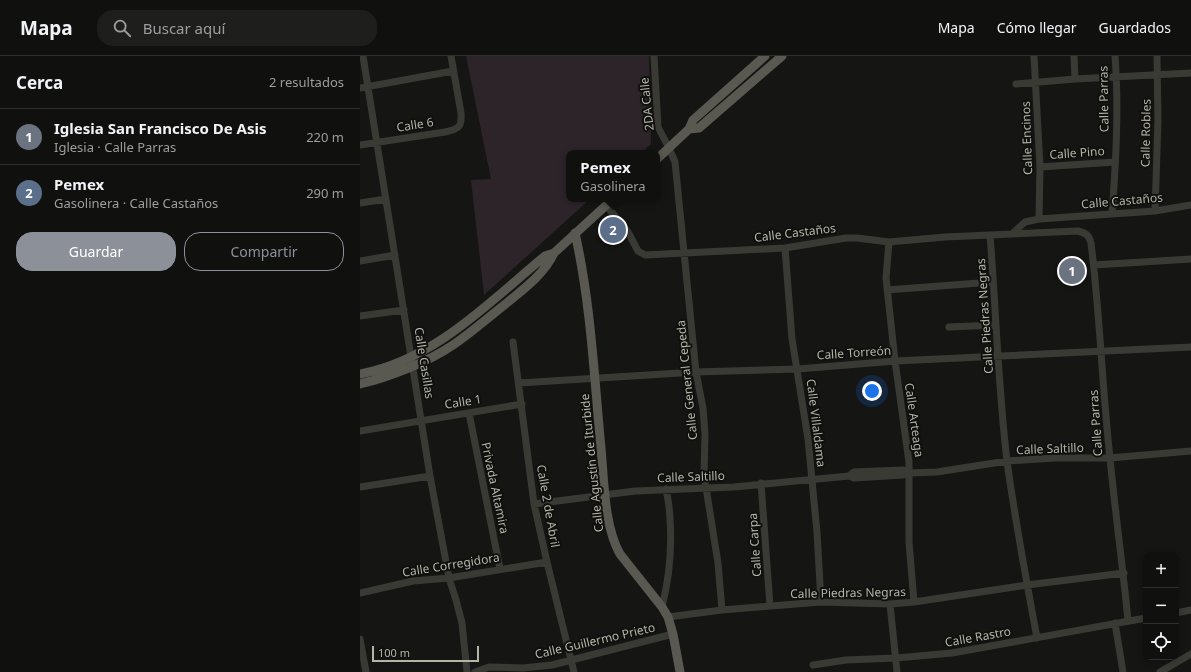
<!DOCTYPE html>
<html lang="es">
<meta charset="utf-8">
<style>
body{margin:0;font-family:"Noto Sans",sans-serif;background:#1e1e1d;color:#f1f3f6}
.controls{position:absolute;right:12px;bottom:12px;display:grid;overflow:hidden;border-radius:8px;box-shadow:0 2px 6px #0003}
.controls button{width:36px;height:36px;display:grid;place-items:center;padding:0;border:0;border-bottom:1px solid #30302f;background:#10100f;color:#f1f3f6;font:20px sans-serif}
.scale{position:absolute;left:12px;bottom:10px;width:107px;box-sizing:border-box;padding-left:4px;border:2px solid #b5b4a6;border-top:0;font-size:11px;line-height:14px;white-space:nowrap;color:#b5b4a6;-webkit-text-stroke:3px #10100f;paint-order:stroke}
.you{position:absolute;left:512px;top:335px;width:14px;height:14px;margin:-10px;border:3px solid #fff;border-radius:50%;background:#1a73e8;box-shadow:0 0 0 6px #1a73e833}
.badge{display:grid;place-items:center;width:26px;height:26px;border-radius:50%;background:#8c9099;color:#fff;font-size:13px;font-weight:700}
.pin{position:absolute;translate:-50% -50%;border:2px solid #fff;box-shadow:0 1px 4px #0006}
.popup{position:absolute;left:206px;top:94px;width:94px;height:52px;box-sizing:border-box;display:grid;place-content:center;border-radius:8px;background:#10100f;filter:drop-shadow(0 1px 3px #0005);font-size:13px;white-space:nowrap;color:#9c9d9e}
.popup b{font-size:15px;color:#f1f3f6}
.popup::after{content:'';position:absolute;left:50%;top:100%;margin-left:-8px;border:8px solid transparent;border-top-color:#10100f}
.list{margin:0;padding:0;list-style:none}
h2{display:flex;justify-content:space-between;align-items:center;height:52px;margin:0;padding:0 16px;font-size:17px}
h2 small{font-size:13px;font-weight:400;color:#9c9d9e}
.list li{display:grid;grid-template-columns:26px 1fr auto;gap:12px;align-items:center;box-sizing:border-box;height:56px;padding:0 16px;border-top:1px solid #30302f}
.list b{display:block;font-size:15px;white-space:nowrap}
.list p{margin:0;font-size:13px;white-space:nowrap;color:#9c9d9e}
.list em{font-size:13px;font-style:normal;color:#9c9d9e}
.actions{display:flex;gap:8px;padding:12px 16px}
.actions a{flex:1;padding:9px 0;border:1px solid #8c9099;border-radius:16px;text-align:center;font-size:14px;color:#8c9099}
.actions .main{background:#8c9099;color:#fff}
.icon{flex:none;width:22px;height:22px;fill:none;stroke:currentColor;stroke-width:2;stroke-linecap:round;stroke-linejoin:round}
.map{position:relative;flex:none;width:831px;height:616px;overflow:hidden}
header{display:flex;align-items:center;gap:24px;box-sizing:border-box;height:56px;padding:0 20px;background:#10100f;border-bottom:1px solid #30302f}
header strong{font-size:19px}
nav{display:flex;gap:22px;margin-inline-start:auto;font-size:14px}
.search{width:280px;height:36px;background:#1e1e1d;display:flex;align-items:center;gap:10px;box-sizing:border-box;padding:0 14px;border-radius:16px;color:#9c9d9e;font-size:15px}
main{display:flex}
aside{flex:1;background:#10100f}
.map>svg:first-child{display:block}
.green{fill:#2d242a}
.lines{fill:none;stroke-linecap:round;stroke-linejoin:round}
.minor{stroke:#3a3a35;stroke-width:7}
.major{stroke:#595951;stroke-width:9}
.labels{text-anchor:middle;stroke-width:4;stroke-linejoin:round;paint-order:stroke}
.street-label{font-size:12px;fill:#b5b4a6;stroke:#10100f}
</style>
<header>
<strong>Mapa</strong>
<div class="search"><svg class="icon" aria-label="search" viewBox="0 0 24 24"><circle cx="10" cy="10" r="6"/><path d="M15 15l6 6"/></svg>Buscar aquí</div>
<nav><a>Mapa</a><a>Cómo llegar</a><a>Guardados</a></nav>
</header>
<main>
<aside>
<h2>Cerca<small>2 resultados</small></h2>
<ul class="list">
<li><span class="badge" style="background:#6b7280">1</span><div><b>Iglesia San Francisco De Asis</b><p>Iglesia · Calle Parras</p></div><em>220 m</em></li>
<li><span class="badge" style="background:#5c6f8a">2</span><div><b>Pemex</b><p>Gasolinera · Calle Castaños</p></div><em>290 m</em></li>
</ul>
<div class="actions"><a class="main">Guardar</a><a>Compartir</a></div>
</aside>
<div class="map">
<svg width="831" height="616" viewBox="0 0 831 616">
<rect width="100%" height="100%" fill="#151514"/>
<!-- green -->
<path class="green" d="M106,0h183l2,88 -10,9h-72v46h21l-106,96 -13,-115 20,-1z"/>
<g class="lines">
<!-- minor -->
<path class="minor" d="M3,0l67,420 19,102 7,22 6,23 5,49
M294,0l4,71 11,21 6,14 21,210 7,36 2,26 -1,41 14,88 4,47
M674,0l6,111 -1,52
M714,0l1,23
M656,28l59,-5 116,-6
M0,32l93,-17
M0,89l85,-13c14,-3 17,-5 16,-19l-10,-57
M680,111l75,-5
M0,147l26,-4
M246,149l22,27 10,19 7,4 140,-7 61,-10h11l32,4 56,-5 67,-3 13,-12 14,-3 116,-8 36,-6
M795,155l3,-90 -1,-65
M752,158c4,-53 7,-106 3,-158
M652,178l66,-3c8,2 11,4 13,12 9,71 11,143 19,215 5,54 13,109 18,163
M630,179c6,75 8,151 17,226 8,59 19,118 30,177
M529,186l-3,36 9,83 14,101v80l5,60
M425,192l7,91 16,100 9,93 4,70
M0,205l35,-6
M734,209l97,-6
M527,234l106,-8
M0,260l44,-6
M589,271l46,-2
M153,286l21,162 13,58 27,110
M159,327l177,-11 102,-3 97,-8 296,-14
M109,357l31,156
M0,375l162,-27
M489,420l5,2 49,-3 7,-2 27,-1 70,-11 48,-3h55l81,-7
M401,427l9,123
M0,431l70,-11
M174,448l101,-13 99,-4 115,-11 5,-4 49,-2 7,3
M0,537l53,-12 36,-3 98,-16
M530,548l7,68
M302,551c7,-28 10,-59 8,-87 0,-11 -2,-21 -4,-31
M816,557l15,-3
M308,561l54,-7 99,-8 69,2 24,-2 113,-17 97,-12
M755,567l8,49
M0,583l6,33
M453,609l33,-5 50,-2 56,-5 194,-35
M115,616l14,-5 34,1 29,-3 121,-31
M800,616l31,-18"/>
<!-- major -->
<path class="major" d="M329,73l10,-1 83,-72
M297,103l32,-30 4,-9 72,-64
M215,177c16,71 19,143 26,215 3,32 3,78 19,106l42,53 6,10 5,17 7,38
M0,318c75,-14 129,-72 185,-118l9,-3
M0,328c29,-7 68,-22 93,-39 19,-13 37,-29 55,-43 17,-14 37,-29 46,-49l59,-54"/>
</g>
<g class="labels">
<!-- street labels -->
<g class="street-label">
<text transform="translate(744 43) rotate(-91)" y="4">Calle Parras</text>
<text transform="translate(287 48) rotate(-96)" y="4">2DA Calle</text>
<text transform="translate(55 69) rotate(-9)" y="4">Calle 6</text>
<text transform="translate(786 77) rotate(-89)" y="4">Calle Robles</text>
<text transform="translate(667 82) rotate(-92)" y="4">Calle Encinos</text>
<text transform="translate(717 97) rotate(-4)" y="4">Calle Pino</text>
<text transform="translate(762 145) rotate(-5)" y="4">Calle Castaños</text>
<text transform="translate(435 177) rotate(-7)" y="4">Calle Castaños</text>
<text transform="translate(625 260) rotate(-94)" y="4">Calle Piedras Negras</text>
<text transform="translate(494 297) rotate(-4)" y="4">Calle Torreón</text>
<text transform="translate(64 307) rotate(81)" y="4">Calle Casillas</text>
<text transform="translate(327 324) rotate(-96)" y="4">Calle General Cepeda</text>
<text transform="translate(103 346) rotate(-9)" y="4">Calle 1</text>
<text transform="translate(554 364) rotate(82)" y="4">Calle Arteaga</text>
<text transform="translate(456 367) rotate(83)" y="4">Calle Villaldama</text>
<text transform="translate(736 367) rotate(-94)" y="4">Calle Parras</text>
<text transform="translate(690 393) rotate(-2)" y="4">Calle Saltillo</text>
<text transform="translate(232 407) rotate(-96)" y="4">Calle Agustín de Iturbide</text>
<text transform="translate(331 421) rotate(-2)" y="4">Calle Saltillo</text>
<text transform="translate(135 432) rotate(78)" y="4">Privada Altamira</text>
<text transform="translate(188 450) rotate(80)" y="4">Calle 2 de Abril</text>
<text transform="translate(395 489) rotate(-94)" y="4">Calle Carpa</text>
<text transform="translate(91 509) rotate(-9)" y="4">Calle Corregidora</text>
<text transform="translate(488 537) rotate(-1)" y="4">Calle Piedras Negras</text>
<text transform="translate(618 581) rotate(-10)" y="4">Calle Rastro</text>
<text transform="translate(235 585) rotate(-13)" y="4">Calle Guillermo Prieto</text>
</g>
</g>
</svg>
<div class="controls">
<button>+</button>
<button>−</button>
<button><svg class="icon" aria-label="locate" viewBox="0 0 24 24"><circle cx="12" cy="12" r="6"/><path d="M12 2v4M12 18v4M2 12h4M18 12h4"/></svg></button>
</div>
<div class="scale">100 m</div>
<div class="you"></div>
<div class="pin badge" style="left:712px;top:215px;background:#6b7280">1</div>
<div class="pin badge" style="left:253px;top:174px;background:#5c6f8a">2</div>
<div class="popup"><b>Pemex</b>Gasolinera</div>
</div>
</main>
